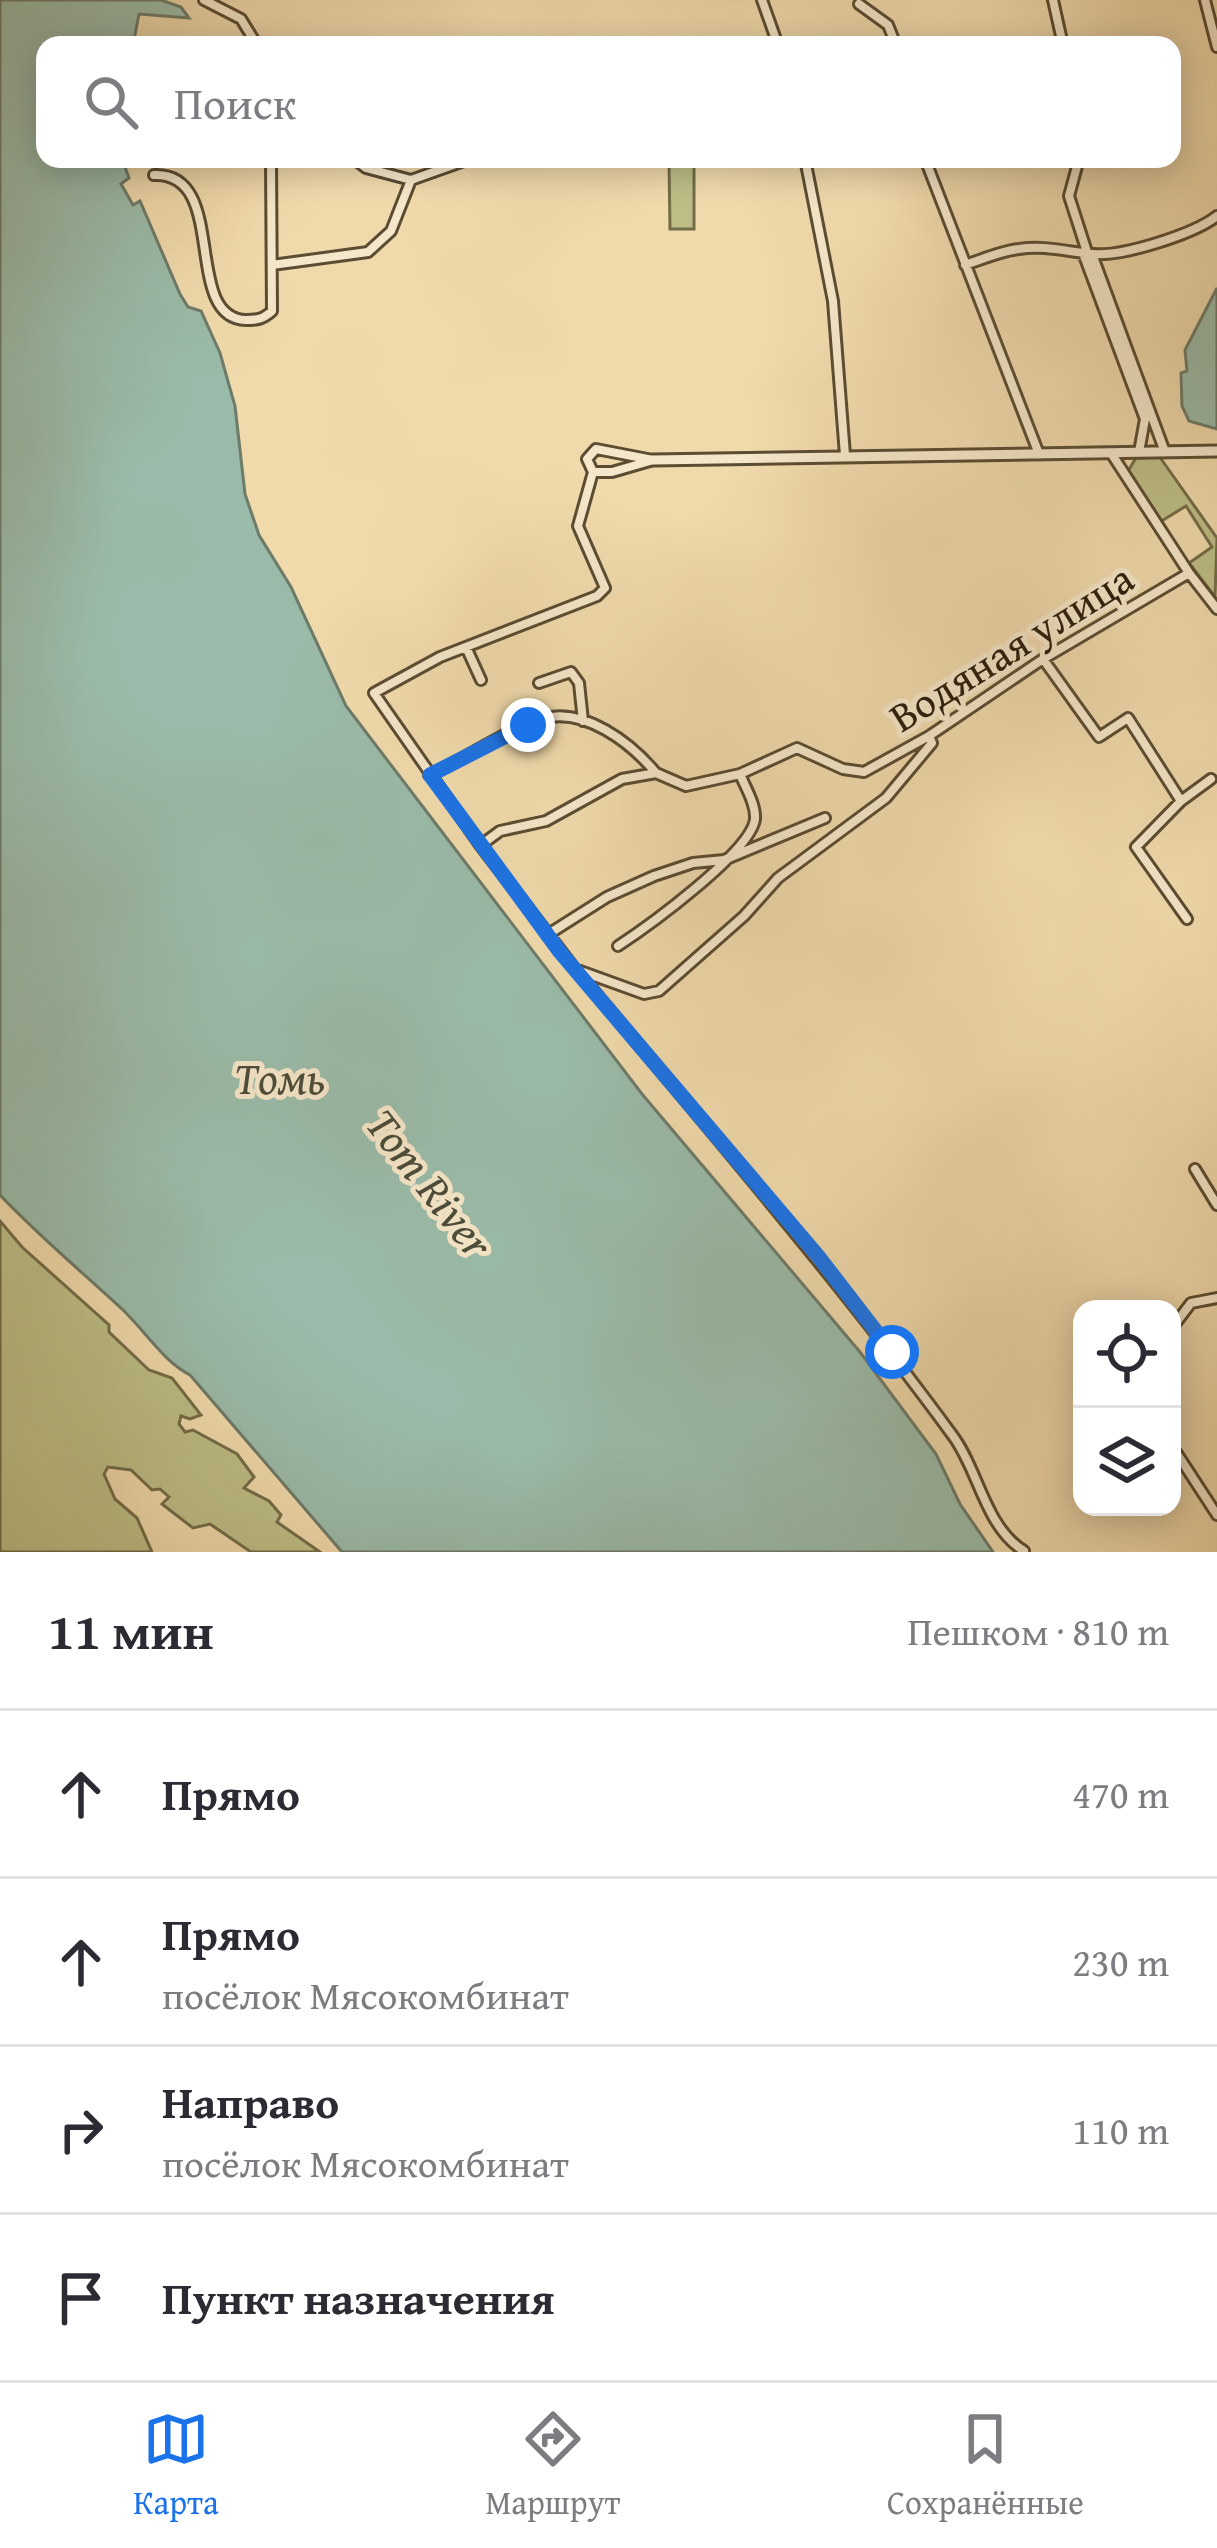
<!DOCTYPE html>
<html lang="ru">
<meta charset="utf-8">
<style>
body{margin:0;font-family:"Gentium Book Plus",serif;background:#f7f7f7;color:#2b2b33}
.controls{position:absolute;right:36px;bottom:36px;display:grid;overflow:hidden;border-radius:24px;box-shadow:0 6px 30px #0003}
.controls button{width:108px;height:108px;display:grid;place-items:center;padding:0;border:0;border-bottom:3px solid #e1e1e2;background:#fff;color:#2b2b33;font:60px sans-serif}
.stop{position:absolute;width:36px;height:36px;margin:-27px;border:9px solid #1a73e8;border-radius:50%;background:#fff}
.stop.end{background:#1a73e8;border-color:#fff;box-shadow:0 3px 12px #0008}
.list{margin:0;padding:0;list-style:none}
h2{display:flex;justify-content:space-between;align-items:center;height:156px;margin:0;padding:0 48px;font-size:51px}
h2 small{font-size:39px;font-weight:400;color:#7c7c81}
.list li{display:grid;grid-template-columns:78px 1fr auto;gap:36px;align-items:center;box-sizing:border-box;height:168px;padding:0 48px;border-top:3px solid #e1e1e2}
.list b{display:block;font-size:45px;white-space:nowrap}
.list p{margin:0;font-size:39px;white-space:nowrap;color:#7c7c81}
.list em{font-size:39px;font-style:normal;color:#7c7c81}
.icon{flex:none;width:66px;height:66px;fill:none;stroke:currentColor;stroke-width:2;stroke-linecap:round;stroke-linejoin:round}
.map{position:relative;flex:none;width:1217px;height:1552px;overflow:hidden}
.search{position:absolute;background:#fff;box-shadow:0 6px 30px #0003;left:36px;right:36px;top:36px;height:132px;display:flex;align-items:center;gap:30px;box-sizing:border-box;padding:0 42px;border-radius:24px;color:#7c7c81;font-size:45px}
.sheet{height:828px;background:#fff}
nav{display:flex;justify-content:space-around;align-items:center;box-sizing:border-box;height:168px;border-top:3px solid #e1e1e2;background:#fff;font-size:33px;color:#7c7c81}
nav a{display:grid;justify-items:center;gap:6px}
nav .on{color:#1a73e8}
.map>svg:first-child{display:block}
.green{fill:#bdbe87;stroke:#736d48;stroke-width:3}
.water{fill:#9abba9;stroke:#6d7b69;stroke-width:3}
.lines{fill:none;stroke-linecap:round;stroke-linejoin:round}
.minor-casing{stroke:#5b4c32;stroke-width:14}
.tertiary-casing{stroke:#5b4c32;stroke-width:15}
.minor{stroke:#f5e7c9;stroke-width:8}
.tertiary{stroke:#f5e7c9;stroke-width:9}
.route{stroke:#1a73e8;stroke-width:15}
.labels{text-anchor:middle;stroke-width:10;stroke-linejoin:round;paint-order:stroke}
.street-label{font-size:42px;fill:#291c0a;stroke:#f5e7c9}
.water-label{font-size:45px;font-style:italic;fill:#4b4c3a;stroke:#f5e7c9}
</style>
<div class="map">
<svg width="1217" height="1552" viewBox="0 0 1217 1552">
<rect width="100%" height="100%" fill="#f0daac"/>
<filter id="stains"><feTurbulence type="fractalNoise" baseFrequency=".00167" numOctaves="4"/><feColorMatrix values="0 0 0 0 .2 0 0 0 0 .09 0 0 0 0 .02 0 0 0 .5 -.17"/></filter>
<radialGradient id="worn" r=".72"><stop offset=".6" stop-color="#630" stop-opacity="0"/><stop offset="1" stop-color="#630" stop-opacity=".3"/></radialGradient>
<!-- green -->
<path class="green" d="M669,162h25v67h-24z
M1159,456l58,82 -2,59 -26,-34 23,-16 -26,-41 -26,16 -32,-51 8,-13z
M0,1221l22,26 87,78v7l40,38 23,8 29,37 -11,4 -9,-3 -2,8 6,8 8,-2 44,24 17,23 -10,11 25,13 12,14 -4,7 43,30h-69l-41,-28 -17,4 -31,-24 7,-7 -9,-8 -8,1 -21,-20 -23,-3 -4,7 11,25 22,19 15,34h-152z"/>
<!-- water -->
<path class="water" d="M0,0h161l20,7 8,11 -50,-4 -6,31h-88v114h77l7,19 -8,6 12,21 7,-4 40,93 8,13 13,4 19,42 15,53 10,88 14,41 32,52 55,119 296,388 218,258 76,102 24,50 33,48h-651l-152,-177c-27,-14 -45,-44 -67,-65 -41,-38 -84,-74 -123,-115z
M1217,288v141l-28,-8 -7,-15 -1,-33 6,-2 -2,-21z"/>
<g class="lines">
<!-- minor casing -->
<g class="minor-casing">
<path id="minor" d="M204,0l37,19 16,26
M762,0l16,45
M1053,0l10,45
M1205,0l12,47
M859,4l29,21 8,20
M354,159l12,9 45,12
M805,159l28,142 12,154
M925,159l114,295
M1079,159l-10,37 18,56
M154,175c76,-3 27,143 92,145 12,0 17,-1 26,-9l-1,-152
M1083,253l62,166 -6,33
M1092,254l73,198
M272,265l96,-13 23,-21 20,-51 59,-21
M965,265c18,-6 36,-14 54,-16 26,-4 49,3 74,5 29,3 101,-20 124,-38
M1111,453l78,120 28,36
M593,472l-15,54 27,62 -8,8 -157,61 -66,36 106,152 95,124 69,25 15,-3 85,-75 34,-38 108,-80 46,-55 -3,-7
M593,472l-6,-13 9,-10 57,11
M593,472h19l38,-11
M466,647l15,33
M1043,659l56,78 29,-19 53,83 30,-22
M539,683l32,-11 8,11 4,38
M429,775c34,-15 81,-47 112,-56 43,-13 90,24 115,54
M1181,801l-45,46 51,72
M481,845l19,-14 46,-10 76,-42 34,-6 30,13 54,-12 57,-26 46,21 21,3 65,-36 114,-77 146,-86
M547,935l60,-38 47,-21 39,-13 31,-3 101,-42
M618,946c29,-19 133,-94 137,-127 1,-15 -10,-32 -15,-45
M580,974c126,153 256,302 373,462 26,35 32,91 71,115
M1195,1169l22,36
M1172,1328l19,-25 26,-5
M1172,1446l45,69"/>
</g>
<!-- tertiary casing -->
<g class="tertiary-casing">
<path id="tertiary" d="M653,460l564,-9"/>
</g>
<!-- minor -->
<use href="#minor" class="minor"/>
<!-- tertiary -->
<use href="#tertiary" class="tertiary"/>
</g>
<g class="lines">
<!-- route -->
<path class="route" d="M528,725l-98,50 130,177 258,304 74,96"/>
</g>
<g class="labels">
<!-- street labels -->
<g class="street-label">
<text transform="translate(1011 647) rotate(-32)" y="15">Водяная улица</text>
</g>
<!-- water labels -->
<g class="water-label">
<text x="280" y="1094">Томь</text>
<text transform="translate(430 1183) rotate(52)" y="16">Tom River</text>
</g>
</g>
<rect width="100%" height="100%" filter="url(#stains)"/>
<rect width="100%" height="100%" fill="url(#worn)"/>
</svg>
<div class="controls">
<button><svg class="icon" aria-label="locate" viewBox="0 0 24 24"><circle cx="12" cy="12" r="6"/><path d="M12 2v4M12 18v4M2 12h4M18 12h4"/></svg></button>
<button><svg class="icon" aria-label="layers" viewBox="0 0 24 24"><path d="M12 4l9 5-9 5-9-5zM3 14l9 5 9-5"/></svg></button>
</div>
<div class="stop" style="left:892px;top:1352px"></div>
<div class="stop end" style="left:528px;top:725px"></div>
<div class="search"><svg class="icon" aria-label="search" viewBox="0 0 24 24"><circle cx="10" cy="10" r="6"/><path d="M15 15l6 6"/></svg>Поиск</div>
</div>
<section class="sheet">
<h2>11 мин<small>Пешком · 810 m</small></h2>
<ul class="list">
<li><svg class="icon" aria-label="ahead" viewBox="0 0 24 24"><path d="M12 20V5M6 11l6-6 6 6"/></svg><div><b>Прямо</b></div><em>470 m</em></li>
<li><svg class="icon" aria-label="ahead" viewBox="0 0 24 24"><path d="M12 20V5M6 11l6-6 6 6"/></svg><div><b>Прямо</b><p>посёлок Мясокомбинат</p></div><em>230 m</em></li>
<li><svg class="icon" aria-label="right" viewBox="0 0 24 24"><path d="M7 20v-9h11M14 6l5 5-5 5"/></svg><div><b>Направо</b><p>посёлок Мясокомбинат</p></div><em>110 m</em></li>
<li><svg class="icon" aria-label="arrive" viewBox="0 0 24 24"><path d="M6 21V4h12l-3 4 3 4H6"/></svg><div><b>Пункт назначения</b></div></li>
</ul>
</section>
<nav>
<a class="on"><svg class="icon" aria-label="map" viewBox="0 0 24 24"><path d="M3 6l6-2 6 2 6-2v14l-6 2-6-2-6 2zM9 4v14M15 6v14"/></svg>Карта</a>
<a><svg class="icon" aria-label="directions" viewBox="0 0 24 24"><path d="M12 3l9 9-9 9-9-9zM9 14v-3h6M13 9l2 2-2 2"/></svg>Маршрут</a>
<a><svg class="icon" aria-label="saved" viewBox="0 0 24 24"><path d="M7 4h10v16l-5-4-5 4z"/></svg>Сохранённые</a>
</nav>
